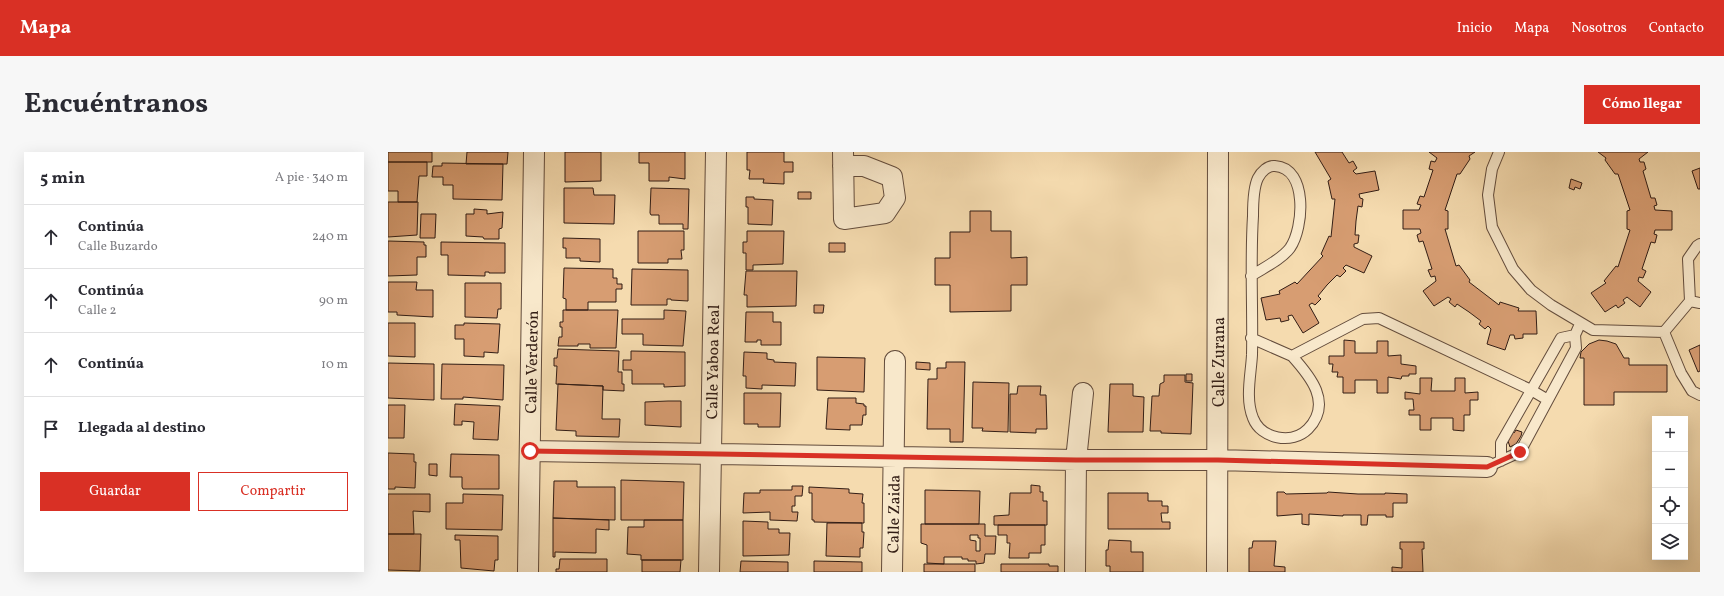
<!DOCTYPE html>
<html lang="es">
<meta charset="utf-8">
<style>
body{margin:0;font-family:Vollkorn,serif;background:#f7f7f7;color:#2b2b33}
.controls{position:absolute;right:12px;bottom:12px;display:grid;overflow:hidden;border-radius:0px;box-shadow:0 4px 16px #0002}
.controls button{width:36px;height:36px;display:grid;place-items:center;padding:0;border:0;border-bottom:1px solid #e1e1e2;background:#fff;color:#2b2b33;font:20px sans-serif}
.stop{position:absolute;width:12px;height:12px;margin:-9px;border:3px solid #d93025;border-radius:50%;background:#fff}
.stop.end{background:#d93025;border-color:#fff;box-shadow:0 1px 4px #0008}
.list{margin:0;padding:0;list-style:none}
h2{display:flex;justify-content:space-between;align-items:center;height:52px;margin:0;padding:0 16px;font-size:17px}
h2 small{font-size:13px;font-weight:400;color:#7c7c81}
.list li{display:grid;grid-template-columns:26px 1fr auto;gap:12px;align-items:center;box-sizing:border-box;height:64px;padding:0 16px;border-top:1px solid #e1e1e2}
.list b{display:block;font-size:15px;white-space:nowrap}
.list p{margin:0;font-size:13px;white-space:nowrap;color:#7c7c81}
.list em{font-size:13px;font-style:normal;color:#7c7c81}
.actions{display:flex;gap:8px;padding:12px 16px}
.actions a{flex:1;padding:9px 0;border:1px solid #d93025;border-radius:0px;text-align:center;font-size:14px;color:#d93025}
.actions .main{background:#d93025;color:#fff}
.icon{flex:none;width:22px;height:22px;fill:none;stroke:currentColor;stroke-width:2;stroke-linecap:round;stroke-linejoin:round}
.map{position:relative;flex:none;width:1312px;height:420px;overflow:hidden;border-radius:0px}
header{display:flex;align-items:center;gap:24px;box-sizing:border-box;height:56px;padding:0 20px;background:#d93025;color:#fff}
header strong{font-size:19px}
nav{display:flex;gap:22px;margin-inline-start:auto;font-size:14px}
.intro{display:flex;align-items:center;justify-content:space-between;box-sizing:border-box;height:96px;padding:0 24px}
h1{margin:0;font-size:28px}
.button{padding:10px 18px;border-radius:0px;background:#d93025;color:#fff;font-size:14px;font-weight:700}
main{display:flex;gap:24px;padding:0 24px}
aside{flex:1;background:#fff;border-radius:0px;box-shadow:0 4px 16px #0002}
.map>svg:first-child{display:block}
.building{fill:#d79d72;stroke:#321d15;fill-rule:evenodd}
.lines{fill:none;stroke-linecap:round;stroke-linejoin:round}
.lane-casing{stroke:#634c3c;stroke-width:12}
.street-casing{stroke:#634c3c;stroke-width:22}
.lane{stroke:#f8e8cb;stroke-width:10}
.street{stroke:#f8e8cb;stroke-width:20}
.route{stroke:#d93025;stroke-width:5}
.labels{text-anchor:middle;stroke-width:3;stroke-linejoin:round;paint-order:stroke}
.street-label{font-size:16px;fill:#321d15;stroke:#f8e8cb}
</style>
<header>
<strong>Mapa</strong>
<nav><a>Inicio</a><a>Mapa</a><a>Nosotros</a><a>Contacto</a></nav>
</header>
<div class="intro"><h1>Encuéntranos</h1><a class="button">Cómo llegar</a></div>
<main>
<aside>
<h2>5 min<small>A pie · 340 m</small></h2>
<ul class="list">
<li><svg class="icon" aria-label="ahead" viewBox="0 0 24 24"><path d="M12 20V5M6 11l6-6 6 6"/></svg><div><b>Continúa</b><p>Calle Buzardo</p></div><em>240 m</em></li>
<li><svg class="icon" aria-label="ahead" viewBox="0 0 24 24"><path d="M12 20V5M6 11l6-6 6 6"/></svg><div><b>Continúa</b><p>Calle 2</p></div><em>90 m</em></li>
<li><svg class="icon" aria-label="ahead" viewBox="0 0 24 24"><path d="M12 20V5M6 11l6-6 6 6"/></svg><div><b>Continúa</b></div><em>10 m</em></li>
<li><svg class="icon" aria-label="arrive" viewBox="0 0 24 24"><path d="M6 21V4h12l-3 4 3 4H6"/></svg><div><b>Llegada al destino</b></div></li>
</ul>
<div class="actions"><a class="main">Guardar</a><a>Compartir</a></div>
</aside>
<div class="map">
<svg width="1312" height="420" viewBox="0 0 1312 420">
<rect width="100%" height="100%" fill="#f5dbaf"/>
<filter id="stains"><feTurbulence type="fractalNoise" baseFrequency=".005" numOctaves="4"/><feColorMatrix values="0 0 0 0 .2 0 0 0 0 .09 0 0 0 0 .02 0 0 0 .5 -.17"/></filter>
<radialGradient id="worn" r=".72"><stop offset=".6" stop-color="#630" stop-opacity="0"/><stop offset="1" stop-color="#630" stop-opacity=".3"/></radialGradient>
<!-- building -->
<path class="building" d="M0,0h44v10h-44z
M79,0h41l-1,12h-41z
M177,0h36v29l-36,1z
M251,0h46v27l-16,-2v4h-20v-18h-10z
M359,0h37v10h9v10h-9v12l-21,-1 1,-4h-15l1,-9h-3z
M927,0h27l7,11 4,-2 4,7 -4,3 3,3 19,-3 4,19 -20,4 1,4 3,1 -1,8 -4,-1 -2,15 -1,14h4l-1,8 -4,1v3l18,9 -8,17 -18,-8 -3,3 3,3 -6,6 -3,-2 -10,10 -9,11 3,3 -6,6 -3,-2 -3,2 10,18 -16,10 -11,-18 -4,1 1,4 -8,2 -1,-4 -14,2 -5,-22 19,-4 -1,-3 16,-9 2,2 26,-28 -2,-2 8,-18 2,1 4,-38h-3l-4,-18 3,-2z
M1041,0h46l-6,4 1,3 -10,15h-3l-12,36 3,1v18h-3l11,37 3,-1 11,15 -1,2 30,23 1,-3 19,6 -1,3h18l1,23h-14v4l-8,1 -1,-4h-4l-5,15 -18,-6 4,-15 -3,-3 -3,3 -6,-5 2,-3 -12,-9 -12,-8 -2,3 -6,-5 2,-3 -3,-2 -14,9 -11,-15 13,-10 -1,-5 -4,1 -3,-7 4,-1 -9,-28 -4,1 -2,-7 4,-2 -1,-4h-17v-19h16l2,-5 -4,-1 3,-8 4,1 9,-27 -4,-1 2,-8 4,1 2,-4z
M1210,0h50l-9,7 1,3h4l2,7 -3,2 8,27h4l2,7 -3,1 1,4 17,1v19h-17l-1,4 3,1 -2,8 -4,-1 -9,27 4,2 -3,7 -4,-1 -1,4 13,11 -11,15 -13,-10 -4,3 2,3 -7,5 -2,-3 -11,7 -14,-19 15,-10 -2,-2 12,-15 2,1 12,-37 -3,-1v-18l3,-1 -12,-36h-3l-10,-14 1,-2z
M0,10h39v14h-8l-2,26h-19v-11h-10z
M54,11l61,1 -1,36 -49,-1v-14h-10v-8h-11l1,-11h9z
M1312,16v21h-2l-6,-18z
M1183,27l11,4 -2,6 -5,-2 -1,3 -5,-2z
M176,36h29l1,7h21l-1,29 -50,-1z
M263,36l38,1 -1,40h-5v-5h-24v-9h-8l-1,-2z
M410,40h13v7h-13z
M358,45h8v2l19,1 -1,25 -24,-1v-17h-2z
M0,50h30l-1,33 -29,2z
M86,57l13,1v4l16,-2 -1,16 -3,1v10h-15l-1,-2 -17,-1v-22h8z
M582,59h21v20h20v27l16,-1v28h-16v26l-61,1v-27h-15v-27h15v-26h20z
M33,62h15l-1,24h-15z
M250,79h46v19h-3l1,9h-14v4h-30z
M359,79h37l-1,33 -30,1v5h-7v-17h-3v-11h4z
M175,86l37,1v23l-20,-1v-3h-14v-10h-3z
M0,89l36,1v3h2v12h-9v18l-29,1z
M53,90l64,1v30h-16v-1h-4v4l-37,-1v-20h-7z
M441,91h16v9h-16z
M176,116l49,1v9h4v6h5v5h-6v13h-28v8h-22v-11l-3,-1z
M244,117l56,1v31l-17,-1v-1h-4v6h-36z
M358,119h51l-1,35 -49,1v-12h-3z
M0,130h29l-1,8h17v27l-36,-2v-3h-9z
M77,131h36v26h-3l-1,9 -32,-1z
M426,153h10l-1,8h-9z
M175,158h55l-2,38h-26v-4h-12v2h-20l1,-9h3v-10h-2v-5h3z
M276,158l22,1 -3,35 -40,-1v-11h-21v-15h42z
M358,160h27v10h8v23h-20v-5h-4v2h-12z
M0,171h27v34l-27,-1z
M76,171l36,1 -2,29 -14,-1v5l-20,-1v-17h-9v-14h9z
M956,188l11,1v12h22v-12h11v15l13,-1v9l15,2v8h-7v2h-7l-1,3 -13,-2v16h-11v-13h-22v13h-12v-16h-6l1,-5h-6l1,-8h-4v-8h15z
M1211,188l8,1 9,3 8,14h5v7h38v27h-53v13h-30v-47h-4l1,-6 8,-8z
M1312,193v26l-2,1 -9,-22z
M170,197l61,2 -1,21h4v12h2v7l-21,-1v-4l-47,-2 1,-18h-3v-8h3z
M243,199l54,1v34l-21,1v-3h-32v-14h-9v-10h8z
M356,200l23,1v6l7,1v2l22,1 -1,23 -33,-1v4l-16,-1v-12h-3z
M429,205l48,1 -1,34 -47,-2z
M528,210l14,1v7l-14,-1z
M558,210h19l-2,80h-13v-13h-23l1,-50h9v-11h9z
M0,211l46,1v36l-46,-2z
M54,212l62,1 -1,35 -40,-3v2h-22z
M798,222h6v7h-6z
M776,223h21v7l8,1 -2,51 -30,-1v-2h-11l2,-35h7l1,-12 4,-2z
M1032,226h12l-1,13h24v-13h10v15l13,-1v8h-8v15h-6v16l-11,-1v-12h-22v12h-11v-15h-11v-5h5l-1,-11h-8v-7l15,2z
M585,230l36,1 -1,49 -26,-1 1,-3h-11z
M170,232l45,2 -1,33h18l-1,18 -43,-1v-5l-20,-1z
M722,232h23v12l11,1 -1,35h-35z
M630,234h23l-1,9h6l1,34h-11v4l-26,-1v-38h7z
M356,241h37l-1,34h-22v-3h-14z
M440,246h28v5l8,1v2h2v9h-3l-1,10h-12v5l-24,-1z
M280,249h13v26l-36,-2v-23z
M67,252l45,2 -2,34 -25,-1 1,-17 -12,-1v4h-8z
M0,253h17l-1,33h-16z
M1128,278l6,2 -1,4 -5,8 -6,3 -2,-6 5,-9 1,1z
M0,301l26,1v8h2l-1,26 -20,-1v2h-7z
M63,302l48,1v34h-36l-1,-2v-10h-12z
M41,312h8v12l-8,-1z
M233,328l63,2 -1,38h-62z
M166,329h23v6h38v33l-62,-2z
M643,333l9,1v6h3v9h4v24h-53v-9l15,-1 1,-22h21z
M404,334h11l-1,10h-7v10h-3v6h6l-1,9 -27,-1v-8l-27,1 1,-20h16v-3h32z
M421,335l40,2v4l14,1 -1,9h2v20l-50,-1v-2h-2v-27h-3z
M537,338l55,1 -1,33h-54z
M889,340h7l2,2 41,-1 1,-1 30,2h27v-1l22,1v9h-14v14h-7v-2h-18l-1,10h-6v-10h-18v1l-34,-2v11l-7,-1v-10l-25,2z
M720,341h40v8h14v5h6v7h-7l1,9h8v7h-62z
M0,342h42v18l-17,-1 1,23h-26z
M75,342l40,1 -1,35 -56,-1v-26h17z
M165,366l56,2v10l-13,-1v24l-41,-1v5h-2z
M256,368h39v40h-42v-5l-14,-1 1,-27h16z
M355,369l25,1v7h11v4h11l-1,22 -46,1z
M439,371h35v9h2l-1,16h-3v9l-34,-1z
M533,372h64v12h11l-1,18h-10l-1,9 -8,1v-3h-8v-2h-6v-2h-18v7l-17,-1v-18l-6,-2zM582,383h8v3h2v13h-4v-10l-6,-1z
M610,373h47v20h-4v8h-12v5h-20l1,-15h-3v-8h-9z
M0,382h33l-1,37 -32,-1z
M67,383l43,1v24h-3l-1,11 -33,-3 -1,-28h-5z
M721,388l22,1v11h12v20h-33v-6h-4v-16h2z
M865,389h23l-2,25 11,1v5h-36v-24h3z
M1012,390h24v7h-2l1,23h-31v-5l10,1v-19h-2z
M172,407h47v13h-51v-3h3z
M254,408h39l-1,12h-38z
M353,409l47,1v10h-48z
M426,409l48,1v10h-48z
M536,412h51v8h-51z
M613,412h48v2h9v6h-57z"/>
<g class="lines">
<!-- lane casing -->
<g class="lane-casing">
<path id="lane" d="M1111,0l-7,17 -4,26 4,32 21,42 18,21 20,15 42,25 71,2 26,-31 -2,-42 9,-13 3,-2
M863,124c12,-8 30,-16 39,-28 14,-20 18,-80 -15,-82 -7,-1 -14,6 -17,12 -5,10 -5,27 -5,38 -3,46 0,93 -1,139 -1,19 -7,44 1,63 8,21 39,27 55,11 25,-26 2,-53 -16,-73
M1302,149l10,2
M1276,180l17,41 11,18 8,4
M863,186l41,18 71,-37 16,-1 152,72 17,10
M1113,309v-18l60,-105 14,-3
M1099,315l33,-15 56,-104 -1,-13 5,-11"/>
</g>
<!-- street casing -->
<g class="street-casing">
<path id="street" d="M455,0l1,67 41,-6 10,-15 -3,-21 -28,-11h-21
M142,299l546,9h141l270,7
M140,420l6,-420
M321,420l7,-420
M504,420l3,-211
M687,420l1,-112 7,-67
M829,420l1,-420"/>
</g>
<!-- lane -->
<use href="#lane" class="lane"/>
<!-- street -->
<use href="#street" class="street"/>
</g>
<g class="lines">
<!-- route -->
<path class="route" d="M142,299l546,9h142l269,7 33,-15"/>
</g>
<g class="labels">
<!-- street labels -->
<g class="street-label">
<text transform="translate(143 210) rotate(-89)" y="6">Calle Verderón</text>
<text transform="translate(324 210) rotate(-89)" y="6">Calle Yaboa Real</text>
<text transform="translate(830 210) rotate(-90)" y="6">Calle Zurana</text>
<text transform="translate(505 362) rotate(-89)" y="6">Calle Zaida</text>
</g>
</g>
<rect width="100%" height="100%" filter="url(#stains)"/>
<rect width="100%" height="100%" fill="url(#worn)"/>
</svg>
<div class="controls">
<button>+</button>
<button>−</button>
<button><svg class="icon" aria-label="locate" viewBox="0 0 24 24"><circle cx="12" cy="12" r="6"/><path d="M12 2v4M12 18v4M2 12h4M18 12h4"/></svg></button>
<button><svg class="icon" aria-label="layers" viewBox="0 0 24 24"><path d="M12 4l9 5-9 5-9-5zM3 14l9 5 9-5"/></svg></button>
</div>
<div class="stop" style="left:142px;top:299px"></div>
<div class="stop end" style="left:1132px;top:300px"></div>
</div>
</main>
